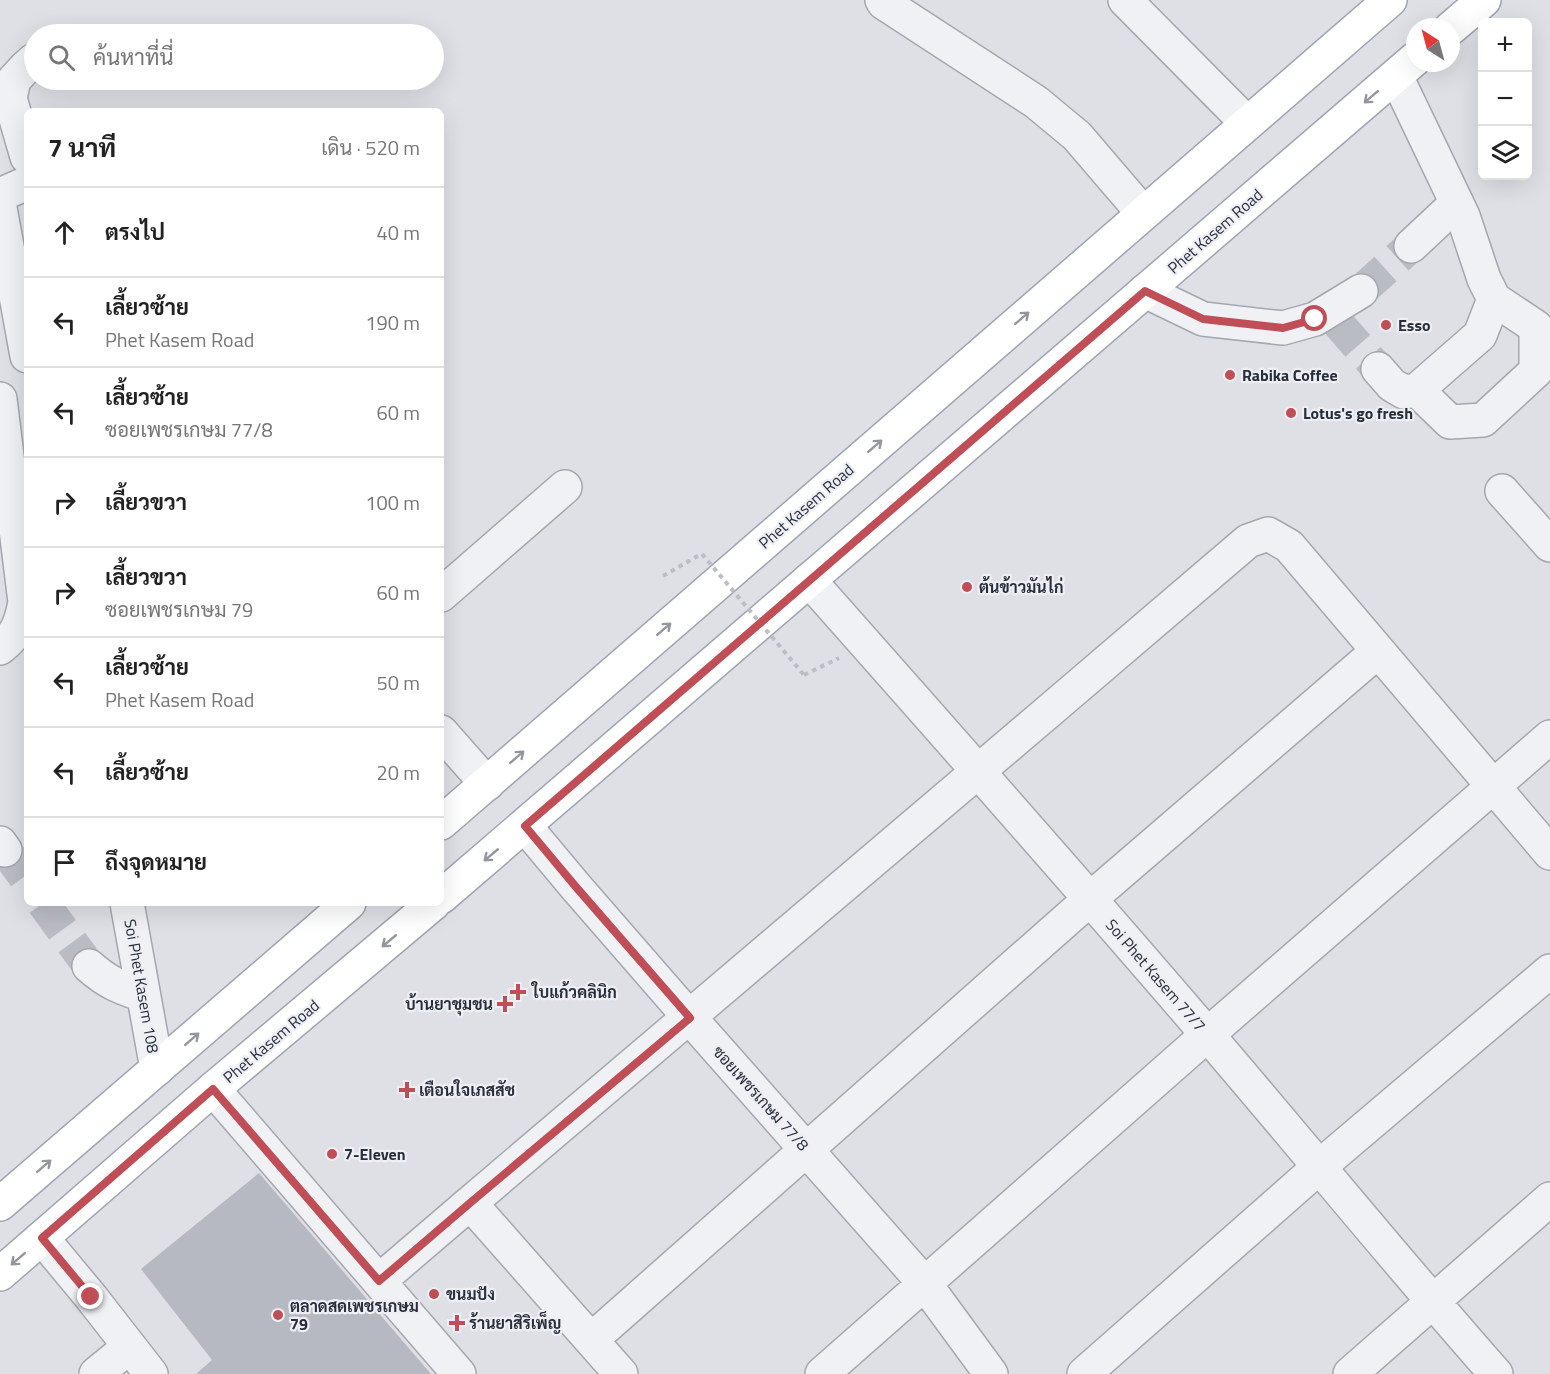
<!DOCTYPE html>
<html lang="th">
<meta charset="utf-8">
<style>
body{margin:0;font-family:"Titillium Web",Sarabun,sans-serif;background:#f6f6f6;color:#222}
.controls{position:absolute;right:18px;top:18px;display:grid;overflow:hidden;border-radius:9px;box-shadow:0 6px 24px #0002}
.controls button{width:54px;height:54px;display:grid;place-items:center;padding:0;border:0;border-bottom:2px solid #e0e0e0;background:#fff;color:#222;font:30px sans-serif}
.compass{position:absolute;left:1406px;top:18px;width:54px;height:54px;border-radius:50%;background:#fff;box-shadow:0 6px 24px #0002;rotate:324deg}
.stop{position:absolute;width:18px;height:18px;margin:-14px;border:4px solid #c04e57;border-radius:50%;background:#fff}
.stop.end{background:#c04e57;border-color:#fff;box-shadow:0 2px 6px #0008}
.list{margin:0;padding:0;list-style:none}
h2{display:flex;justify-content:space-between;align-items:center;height:78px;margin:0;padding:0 24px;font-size:26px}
h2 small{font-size:20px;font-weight:400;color:#767676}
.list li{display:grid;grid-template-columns:39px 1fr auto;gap:18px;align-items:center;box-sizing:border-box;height:90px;padding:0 24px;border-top:2px solid #e0e0e0}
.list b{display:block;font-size:22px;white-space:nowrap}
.list p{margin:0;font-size:20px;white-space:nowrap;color:#767676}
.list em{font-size:20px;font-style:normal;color:#767676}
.icon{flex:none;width:33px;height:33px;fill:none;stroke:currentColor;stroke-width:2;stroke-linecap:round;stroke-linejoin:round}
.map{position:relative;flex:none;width:1550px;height:1374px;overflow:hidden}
.search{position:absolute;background:#fff;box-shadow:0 6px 24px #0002;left:24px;top:24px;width:420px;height:66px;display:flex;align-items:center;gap:15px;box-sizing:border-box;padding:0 21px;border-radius:33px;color:#767676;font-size:22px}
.panel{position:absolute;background:#fff;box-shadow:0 6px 24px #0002;left:24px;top:108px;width:420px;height:798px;border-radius:9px}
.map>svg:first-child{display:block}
.building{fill:#b6b9c2}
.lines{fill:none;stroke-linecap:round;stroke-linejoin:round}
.minor-tunnel{stroke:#babcc4;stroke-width:33;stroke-dasharray:33 16;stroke-linecap:butt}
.minor-casing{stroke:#a4a7af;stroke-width:36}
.major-casing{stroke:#9ea4b0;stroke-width:36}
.path{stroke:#bcbec5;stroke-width:4;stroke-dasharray:4.5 4.5;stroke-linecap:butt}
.minor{stroke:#f0f1f5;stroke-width:33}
.major{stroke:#fff;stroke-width:33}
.path-bridge{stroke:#bcbec5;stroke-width:4;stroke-dasharray:4.5 4.5;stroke-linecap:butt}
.oneway{stroke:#94969d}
.route{stroke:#c04e57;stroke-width:8}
.poi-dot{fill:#c04e57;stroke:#edeff4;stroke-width:2}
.labels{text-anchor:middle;stroke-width:4.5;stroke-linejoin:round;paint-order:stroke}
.street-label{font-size:16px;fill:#292e3b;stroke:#edeff4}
.poi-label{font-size:16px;font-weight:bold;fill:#292e3b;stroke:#edeff4;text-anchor:start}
</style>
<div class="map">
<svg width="1550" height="1374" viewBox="0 0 1550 1374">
<rect width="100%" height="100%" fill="#dee0e6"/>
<!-- building -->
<path class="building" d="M259,1173l172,201h-235l16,-14 -71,-91z"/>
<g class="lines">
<!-- minor-tunnel -->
<path class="minor-tunnel" d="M1361,291l50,-45
M1336,321l42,48
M5,850l22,30
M43,903l46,63"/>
<!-- minor casing -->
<g class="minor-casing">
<path id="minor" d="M882,0l2,3 152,99 41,34 66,77
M1125,0l122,123
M27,157l-17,-59 4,-18 12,-13 8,-7
M0,195l27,-12
M0,208l27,148
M1411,246l46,-43
M1145,291l58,28 80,9 32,-9 46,-28
M1378,369l14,16 12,7 13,-2 63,-55 14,-36 -10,-20 -21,-63 -67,-140
M1417,390l33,32 33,-2 53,-49v-44l-42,-28
M0,399l25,203c-4,21 -8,33 -25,46
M1502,491l48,54
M809,580c133,150 266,300 397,453 97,113 191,229 290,341
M441,595l124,-108
M441,732l46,52
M525,826l51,61 114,131 235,266 66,90
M0,843l5,7
M127,903l30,166
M89,966c19,17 31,21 54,29
M213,1089l246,285
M42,1238l49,59 60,77
M379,1281l91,-78
M591,1340l499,-441 288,-248
M96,1374l33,-27
M621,1374l-151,-171c261,-219 519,-441 778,-662l20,-7 21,12 261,307
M822,1374l385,-339 343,-298
M1084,1374l235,-207 231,-196
M1350,1374l200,-175"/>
</g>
<!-- major casing -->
<g class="major-casing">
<path id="major" d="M1451,28l33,-28
M441,823l949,-823
M441,897l974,-838
M0,1204l349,-301
M0,1274l213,-185 221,-186"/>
</g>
<!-- path -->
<path class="path" d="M663,576l38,-22
M804,675l35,-17"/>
<!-- minor -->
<use href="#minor" class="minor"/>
<!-- major -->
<use href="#major" class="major"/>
<!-- path-bridge -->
<path class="path-bridge" d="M702,554l102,121"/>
</g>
<!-- one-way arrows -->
<defs><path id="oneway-shaft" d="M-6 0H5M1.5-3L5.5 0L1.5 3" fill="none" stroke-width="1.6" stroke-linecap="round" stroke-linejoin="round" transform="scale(1.5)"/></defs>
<g class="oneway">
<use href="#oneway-shaft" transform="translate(1371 97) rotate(139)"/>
<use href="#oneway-shaft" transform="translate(1022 318) rotate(-41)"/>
<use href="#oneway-shaft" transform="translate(875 446) rotate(-41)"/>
<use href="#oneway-shaft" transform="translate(664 629) rotate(-41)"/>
<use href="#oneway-shaft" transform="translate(517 757) rotate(-41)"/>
<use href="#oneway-shaft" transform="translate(491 855) rotate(140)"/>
<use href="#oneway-shaft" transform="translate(389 941) rotate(140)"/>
<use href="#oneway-shaft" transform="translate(192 1039) rotate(-41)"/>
<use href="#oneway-shaft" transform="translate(44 1166) rotate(-41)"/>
<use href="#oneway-shaft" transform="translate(18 1259) rotate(139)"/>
</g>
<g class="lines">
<!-- route -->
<path class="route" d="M91,1297l-49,-59 171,-149 166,192 91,-78 220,-185 -114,-131 -51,-61 620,-535 58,28 80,9 32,-9"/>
</g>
<!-- markers -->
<g class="poi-dot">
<circle cx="1386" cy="325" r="6"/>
<circle cx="1230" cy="375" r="6"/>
<circle cx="1291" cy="413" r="6"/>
<circle cx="967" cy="587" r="6"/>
<path d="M515 983h6v6h6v6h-6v6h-6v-6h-6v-6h6z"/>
<path d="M502 995h6v6h6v6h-6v6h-6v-6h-6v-6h6z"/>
<path d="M404 1081h6v6h6v6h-6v6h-6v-6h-6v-6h6z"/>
<circle cx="332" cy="1154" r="6"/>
<circle cx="434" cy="1294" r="6"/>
<circle cx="278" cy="1315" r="6"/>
<path d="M454 1314h6v6h6v6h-6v6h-6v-6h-6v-6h6z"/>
</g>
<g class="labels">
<!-- street labels -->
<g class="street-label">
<text transform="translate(1215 231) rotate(-41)" y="6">Phet Kasem Road</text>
<text transform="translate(806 506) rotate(-41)" y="6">Phet Kasem Road</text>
<text transform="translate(1156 975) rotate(49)" y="6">Soi Phet Kasem 77/7</text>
<text transform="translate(142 986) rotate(80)" y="6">Soi Phet Kasem 108</text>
<text transform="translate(271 1041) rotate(-40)" y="6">Phet Kasem Road</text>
<text transform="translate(761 1098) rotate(48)" y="6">ซอยเพชรเกษม 77/8</text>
</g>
<!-- poi labels -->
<g class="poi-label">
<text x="1398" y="331">Esso</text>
<text x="1242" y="381">Rabika Coffee</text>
<text x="1303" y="419">Lotus's go fresh</text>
<text x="979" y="593">ต้นข้าวมันไก่</text>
<text x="532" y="998">ใบแก้วคลินิก</text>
<text x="493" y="1010" text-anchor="end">บ้านยาชุมชน</text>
<text x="419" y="1096">เตือนใจเภสสัช</text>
<text x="344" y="1160">7-Eleven</text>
<text x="446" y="1300">ขนมปัง</text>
<text x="290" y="1312">ตลาดสดเพชรเกษม<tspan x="290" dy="18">79</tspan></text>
<text x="469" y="1329">ร้านยาสิริเพ็ญ</text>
</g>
</g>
</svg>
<div class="controls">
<button>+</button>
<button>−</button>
<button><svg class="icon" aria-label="layers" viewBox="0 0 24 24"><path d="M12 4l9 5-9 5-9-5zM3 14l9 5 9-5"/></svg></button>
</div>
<svg class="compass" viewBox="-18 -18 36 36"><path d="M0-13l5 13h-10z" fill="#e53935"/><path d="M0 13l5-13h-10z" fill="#767676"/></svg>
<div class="stop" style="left:1315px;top:319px"></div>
<div class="stop end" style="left:91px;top:1297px"></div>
<div class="search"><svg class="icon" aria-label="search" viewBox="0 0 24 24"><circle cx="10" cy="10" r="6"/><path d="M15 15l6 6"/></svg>ค้นหาที่นี่</div>
<section class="panel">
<h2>7 นาที<small>เดิน · 520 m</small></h2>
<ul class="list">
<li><svg class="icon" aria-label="ahead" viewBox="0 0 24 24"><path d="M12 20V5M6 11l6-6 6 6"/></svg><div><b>ตรงไป</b></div><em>40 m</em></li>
<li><svg class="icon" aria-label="left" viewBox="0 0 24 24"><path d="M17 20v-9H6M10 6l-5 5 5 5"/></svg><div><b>เลี้ยวซ้าย</b><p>Phet Kasem Road</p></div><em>190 m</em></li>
<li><svg class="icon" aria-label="left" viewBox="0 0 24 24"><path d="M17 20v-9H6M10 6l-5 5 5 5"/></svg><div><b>เลี้ยวซ้าย</b><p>ซอยเพชรเกษม 77/8</p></div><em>60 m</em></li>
<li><svg class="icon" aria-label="right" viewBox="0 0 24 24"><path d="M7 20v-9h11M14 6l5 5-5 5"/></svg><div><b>เลี้ยวขวา</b></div><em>100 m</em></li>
<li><svg class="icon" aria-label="right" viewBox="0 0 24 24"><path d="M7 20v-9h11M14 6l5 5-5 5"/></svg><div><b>เลี้ยวขวา</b><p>ซอยเพชรเกษม 79</p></div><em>60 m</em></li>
<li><svg class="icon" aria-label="left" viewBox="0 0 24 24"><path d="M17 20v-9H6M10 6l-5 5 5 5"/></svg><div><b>เลี้ยวซ้าย</b><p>Phet Kasem Road</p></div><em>50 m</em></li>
<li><svg class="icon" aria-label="left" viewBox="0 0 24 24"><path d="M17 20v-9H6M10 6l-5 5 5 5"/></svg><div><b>เลี้ยวซ้าย</b></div><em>20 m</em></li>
<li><svg class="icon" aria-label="arrive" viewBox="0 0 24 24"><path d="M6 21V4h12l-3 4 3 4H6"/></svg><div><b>ถึงจุดหมาย</b></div></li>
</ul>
</section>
</div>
